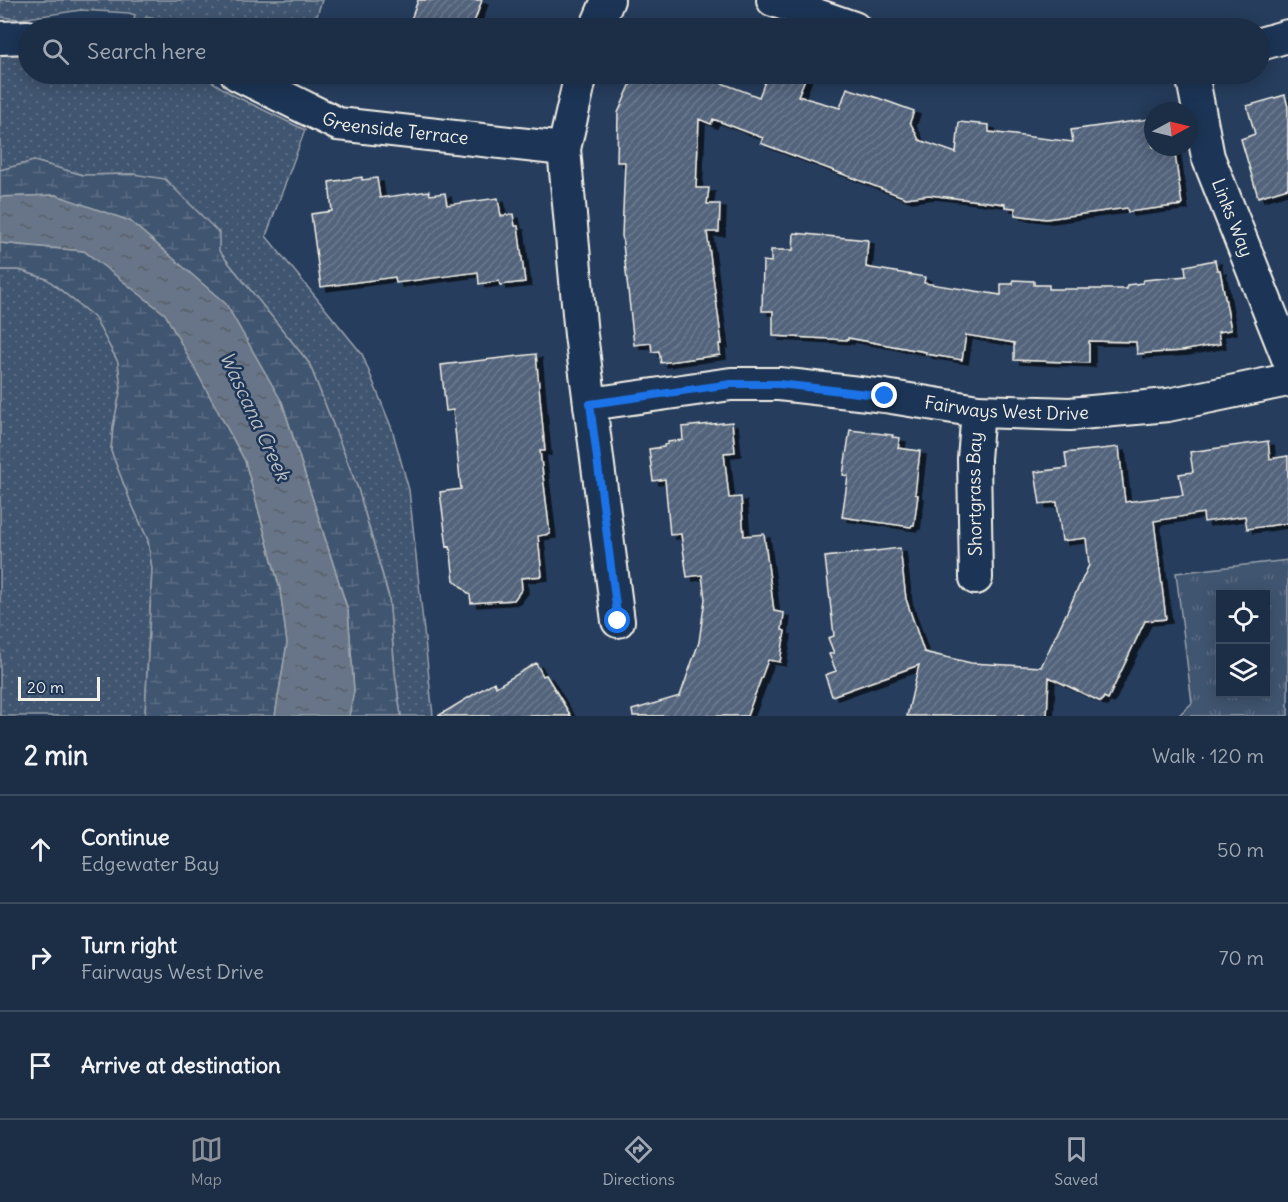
<!DOCTYPE html>
<meta charset="utf-8">
<style>
body{margin:0;font-family:Delius,sans-serif;background:#293a51;color:#f1f3f6}
.controls{position:absolute;right:18px;bottom:18px;display:grid;overflow:hidden;border-radius:0px;box-shadow:0 3px 15px #0003}
.controls button{width:54px;height:54px;display:grid;place-items:center;padding:0;border:0;border-bottom:2px solid #3a4a5f;background:#1c2e46;color:#f1f3f6;font:30px sans-serif}
.compass{position:absolute;left:1144px;top:102px;width:54px;height:54px;border-radius:50%;background:#1c2e46;box-shadow:0 3px 15px #0003;rotate:83deg}
.scale{position:absolute;left:18px;bottom:15px;width:82px;box-sizing:border-box;padding-left:6px;border:3px solid #f4f1e8;border-top:0;font-size:16px;line-height:21px;white-space:nowrap;color:#f4f1e8;-webkit-text-stroke:4px #1d3557;paint-order:stroke}
.stop{position:absolute;width:18px;height:18px;margin:-14px;border:4px solid #1a73e8;border-radius:50%;background:#fff}
.stop.end{background:#1a73e8;border-color:#fff;box-shadow:0 2px 6px #0008}
.list{margin:0;padding:0;list-style:none}
h2{display:flex;justify-content:space-between;align-items:center;height:78px;margin:0;padding:0 24px;font-size:26px}
h2 small{font-size:20px;font-weight:400;color:#a0a8b3}
.list li{display:grid;grid-template-columns:39px 1fr auto;gap:18px;align-items:center;box-sizing:border-box;height:108px;padding:0 24px;border-top:2px solid #3a4a5f}
.list b{display:block;font-size:22px;white-space:nowrap}
.list p{margin:0;font-size:20px;white-space:nowrap;color:#a0a8b3}
.list em{font-size:20px;font-style:normal;color:#a0a8b3}
.icon{flex:none;width:33px;height:33px;fill:none;stroke:currentColor;stroke-width:2;stroke-linecap:round;stroke-linejoin:round}
.map{position:relative;flex:none;width:1288px;height:716px;overflow:hidden}
.search{position:absolute;background:#1c2e46;box-shadow:0 3px 15px #0003;left:18px;right:18px;top:18px;height:66px;display:flex;align-items:center;gap:15px;box-sizing:border-box;padding:0 21px;border-radius:33px;color:#a0a8b3;font-size:22px}
.sheet{height:402px;background:#1c2e46}
nav{display:flex;justify-content:space-around;align-items:center;box-sizing:border-box;height:84px;border-top:2px solid #3a4a5f;background:#1c2e46;font-size:16px;color:#a0a8b3}
nav a{display:grid;justify-items:center;gap:3px}
nav .on{color:#8c9099}
.map>svg:first-child{display:block}
.grass{fill:url(#grass-dots);stroke:#9aa2ac;stroke-width:1.5}
.wetland{fill:url(#wetland-marsh);stroke:#9aa2ac;stroke-width:1.5}
.park{fill:url(#park-tufts);stroke:#9aa2ac;stroke-width:1.5;fill-rule:evenodd}
.water{fill:url(#water-ripples);stroke:#9fa7ae;stroke-width:1.5}
.building{fill:url(#building-hatch);stroke:#f4f1e8;stroke-width:1.5;filter:url(#shadow)}
.lines{fill:none;stroke-linecap:round;stroke-linejoin:round}
.minor-casing{stroke:#f4f1e8;stroke-width:36}
.minor{stroke:#1d3557;stroke-width:32}
.route{stroke:#1a73e8;stroke-width:8}
.labels{text-anchor:middle;stroke-width:5;stroke-linejoin:round;paint-order:stroke}
.street-label{font-size:18px;fill:#f4f1e8;stroke:#1d3557}
.water-label{font-size:20px;font-style:italic;fill:#bcbfc2;stroke:#1d3557}
</style>
<div class="map">
<svg width="1288" height="716" viewBox="0 0 1288 716">
<defs>
<pattern id="grass-dots" width="8" height="8" patternUnits="userSpaceOnUse" patternTransform="scale(1.5)"><rect width="8" height="8" fill="#40546f"/><path d="M2 2h.1M6 6h.1" fill="none" stroke="#5c6d84" stroke-width="1.8" stroke-linecap="round"/></pattern>
<pattern id="wetland-marsh" width="20" height="14" patternUnits="userSpaceOnUse" patternTransform="scale(1.5)"><rect width="20" height="14" fill="#40546f"/><path d="M1 5h8M5 5V1M11 12h8M15 12V8" fill="none" stroke="#5c6d84"/></pattern>
<pattern id="park-tufts" width="24" height="20" patternUnits="userSpaceOnUse" patternTransform="scale(1.5)"><rect width="24" height="20" fill="#40546f"/><path d="M3 7l-1-3M5 7V3M7 7l1-3M15 17l-1-3M17 17v-4M19 17l1-3" fill="none" stroke="#5c6d84"/></pattern>
<pattern id="water-ripples" width="26" height="14" patternUnits="userSpaceOnUse" patternTransform="scale(1.5)"><rect width="26" height="14" fill="#677588"/><path d="M2 4q2-2 4 0t4 0M15 11q2-2 4 0t4 0" fill="none" stroke="#585e67"/></pattern>
<pattern id="building-hatch" width="6" height="6" patternUnits="userSpaceOnUse" patternTransform="scale(1.5)"><rect width="6" height="6" fill="#52647b"/><path d="M-1 1l2-2M0 6l6-6M5 7l2-2" fill="none" stroke="#6c7b8e"/></pattern>
<filter id="shadow"><feDropShadow dx="6" dy="4" stdDeviation="0" flood-color="#0009"/></filter>
</defs>
<rect width="100%" height="100%" fill="#263d5d"/>
<filter id="ink" filterUnits="userSpaceOnUse"><feTurbulence type="fractalNoise" baseFrequency=".0167" numOctaves="2"/><feDisplacementMap in="SourceGraphic" scale="12" xChannelSelector="R" yChannelSelector="G"/><feConvolveMatrix kernelMatrix="1 2 1 2 8 2 1 2 1" color-interpolation-filters="sRGB"/></filter>
<g filter="url(#ink)">
<!-- grass -->
<path class="grass" d="M0,0h322l-9,28h-128l-24,-8 -15,-3 -4,11h-10l3,-13 -6,-2 -48,-3 -61,9 -20,-2z
M0,55h28v19h166l11,3 28,18 72,35 -39,106 96,118 30,75 17,61 24,226h-32l-6,-43 -6,-76 -31,-108 -49,-126 -90,-112 -86,-77 -50,1 -49,-14 -34,9z
M0,270h19l28,9 47,38 24,45 3,26 -8,39 -2,24 19,49 18,40 4,29 -7,147h-145z"/>
<!-- wetland -->
<path class="wetland" d="M34,161l49,14 50,-1 32,5 54,54v18l90,112 49,126 31,109 6,75 6,43h-52l5,-25 -6,-80 -66,-209 -226,-207 -56,2v-27z
M0,243l84,8 81,62 80,148 35,128 7,54 -12,73h-130l7,-147 -4,-29 -18,-40 -19,-49 2,-24 8,-39 -3,-26 -24,-45 -47,-38 -28,-9h-19z"/>
<!-- park -->
<path class="park" d="M1288,560v156h-110l14,-13 -16,-130zM1220,594h46v100h-46z"/>
<!-- water -->
<path class="water" d="M56,195l74,26 96,83 56,98 66,209 6,80 -5,25h-74l12,-73 -7,-54 -35,-128 -80,-147 -81,-63 -84,-8v-46z"/>
<!-- building -->
<path class="building" d="M418,0h64l-10,28h-64z
M635,74h63l61,23 9,-23h39l-9,22 42,12 7,-20 31,10 36,13 -4,11 9,18 37,13 3,-31 30,3v7l84,10 -2,-12 78,-11 4,28h21l8,58 -54,7 -1,-4 -81,11 -31,-4v-7l-10,-1v-3l-76,-9 -23,3 -143,-54 -2,-1 2,-5 -50,-19 -2,5 -12,-5 -3,69h13l-2,16h13l-1,28h-12l15,112h-3l1,11 -59,8 -2,-12 -7,1 -1,-9 -17,2 -12,-110 3,-73h-8l1,-49z
M1285,95l3,12v81l-30,9 -17,-58 14,-5 -8,-28z
M362,177v3l15,-2 3,20 49,-7 1,4 15,-2 2,12 51,-7 3,18 12,-2 2,12h3l7,56 -25,3 -1,-4 -20,3 -1,-12 -82,11 -1,-6 -74,10 -10,-73 21,-3 -3,-29z
M794,233l74,7 -2,27 59,10 -1,6 77,12v-11h12v-4l21,1v4h15v4h78v-4l15,-2 2,-3 42,-4 -1,-10 30,-6 2,10h3l11,60 -13,2 2,12 -38,7 -45,3 -1,-12 -47,-1v22l-75,-3v-17l-48,-8 -4,25 -36,-6v-2l-78,-14v2l-75,-4v-25h-11l1,-50 8,1v-12h22z
M536,354l9,97h-5l10,83 -12,2 4,40 -21,2 1,11 -8,11 -43,3 -1,-8 -16,-15 -4,-34 -3,1 -7,-55 21,-3 -8,-79 -7,1 -5,-46z
M732,422l3,30 -11,1 5,45 12,-1 3,39 20,-2 10,77 10,2 -2,17 3,1 -5,31 -12,-2 -21,56h-114l-1,-6 48,-14 19,-54 6,-43 -3,-24 -15,2 -6,-43 -11,1 -5,-56 -12,2 -4,-32 15,-2v-2l4,-1v-2l15,-2 -1,-13z
M850,430l43,5 -1,2 8,1 -2,10 22,3 -5,43 3,1 -4,30h-2l-1,2 -69,-10 6,-41 -5,-1z
M1268,441l2,18 18,-3v67l-41,6 -2,-13 -41,6 -1,-9 -49,8 12,98 -21,2 -37,78 -4,-2 -3,5 -52,-25 -2,39h-140l12,-51 -87,31 -7,-21 11,-4 -7,-17 5,-1 -6,-15 6,-2 -9,-79 75,-9 6,51 18,53 47,11 70,4 48,-102 -3,-27 -24,3 -5,-39 -17,2 -5,-32 32,-4 -2,-15 54,-6 6,55 58,-7 -4,-21 14,-2 -3,-20z
M536,663l7,13 3,-1 25,41h-133l56,-34 2,5z"/>
<g class="lines">
<!-- minor casing -->
<g class="minor-casing">
<g id="minor">
<path d="M773,0l81,28"/>
<path d="M596,28l12,-28"/>
<path d="M0,38l28,-1"/>
<path d="M1260,44l28,-8"/>
<path id="s1" d="M237,74l101,50 226,25"/>
<path id="s2" d="M581,74l-17,75 17,186 9,69 141,-20h48l106,12 93,15 92,3 98,-9 120,-25"/>
<path id="s3" d="M1192,74l16,83 80,201"/>
<path d="M590,404l28,217"/>
<path id="s4" d="M976,578l-2,-119 4,-48"/>
</g>
</g>
<!-- minor -->
<use href="#minor" class="minor"/>
</g>
</g>
<g class="lines" filter="url(#ink)">
<!-- route -->
<path class="route" d="M618,621l-28,-217 141,-20h48l106,12"/>
</g>
<g class="labels">
<!-- street labels -->
<g class="street-label">
<text dy="6" stroke="none"><textPath href="#s1" startOffset="170">Greenside Terrace</textPath></text>
<text dy="6" stroke="none"><textPath href="#s3" startOffset="150">Links Way</textPath></text>
<text dy="6" stroke="none"><textPath href="#s2" startOffset="753">Fairways West Drive</textPath></text>
<text dy="6" stroke="none"><textPath href="#s4" startOffset="84">Shortgrass Bay</textPath></text>
</g>
<!-- water labels -->
<g class="water-label">
<text transform="translate(255 416) rotate(65)" y="7">Wascana Creek</text>
</g>
</g>
</svg>
<div class="controls">
<button><svg class="icon" aria-label="locate" viewBox="0 0 24 24"><circle cx="12" cy="12" r="6"/><path d="M12 2v4M12 18v4M2 12h4M18 12h4"/></svg></button>
<button><svg class="icon" aria-label="layers" viewBox="0 0 24 24"><path d="M12 4l9 5-9 5-9-5zM3 14l9 5 9-5"/></svg></button>
</div>
<svg class="compass" viewBox="-18 -18 36 36"><path d="M0-13l5 13h-10z" fill="#e53935"/><path d="M0 13l5-13h-10z" fill="#a0a8b3"/></svg>
<div class="scale">20 m</div>
<div class="stop" style="left:618px;top:621px"></div>
<div class="stop end" style="left:885px;top:396px"></div>
<div class="search"><svg class="icon" aria-label="search" viewBox="0 0 24 24"><circle cx="10" cy="10" r="6"/><path d="M15 15l6 6"/></svg>Search here</div>
</div>
<section class="sheet">
<h2>2 min<small>Walk · 120 m</small></h2>
<ul class="list">
<li><svg class="icon" aria-label="ahead" viewBox="0 0 24 24"><path d="M12 20V5M6 11l6-6 6 6"/></svg><div><b>Continue</b><p>Edgewater Bay</p></div><em>50 m</em></li>
<li><svg class="icon" aria-label="right" viewBox="0 0 24 24"><path d="M7 20v-9h11M14 6l5 5-5 5"/></svg><div><b>Turn right</b><p>Fairways West Drive</p></div><em>70 m</em></li>
<li><svg class="icon" aria-label="arrive" viewBox="0 0 24 24"><path d="M6 21V4h12l-3 4 3 4H6"/></svg><div><b>Arrive at destination</b></div></li>
</ul>
</section>
<nav>
<a class="on"><svg class="icon" aria-label="map" viewBox="0 0 24 24"><path d="M3 6l6-2 6 2 6-2v14l-6 2-6-2-6 2zM9 4v14M15 6v14"/></svg>Map</a>
<a><svg class="icon" aria-label="directions" viewBox="0 0 24 24"><path d="M12 3l9 9-9 9-9-9zM9 14v-3h6M13 9l2 2-2 2"/></svg>Directions</a>
<a><svg class="icon" aria-label="saved" viewBox="0 0 24 24"><path d="M7 4h10v16l-5-4-5 4z"/></svg>Saved</a>
</nav>
